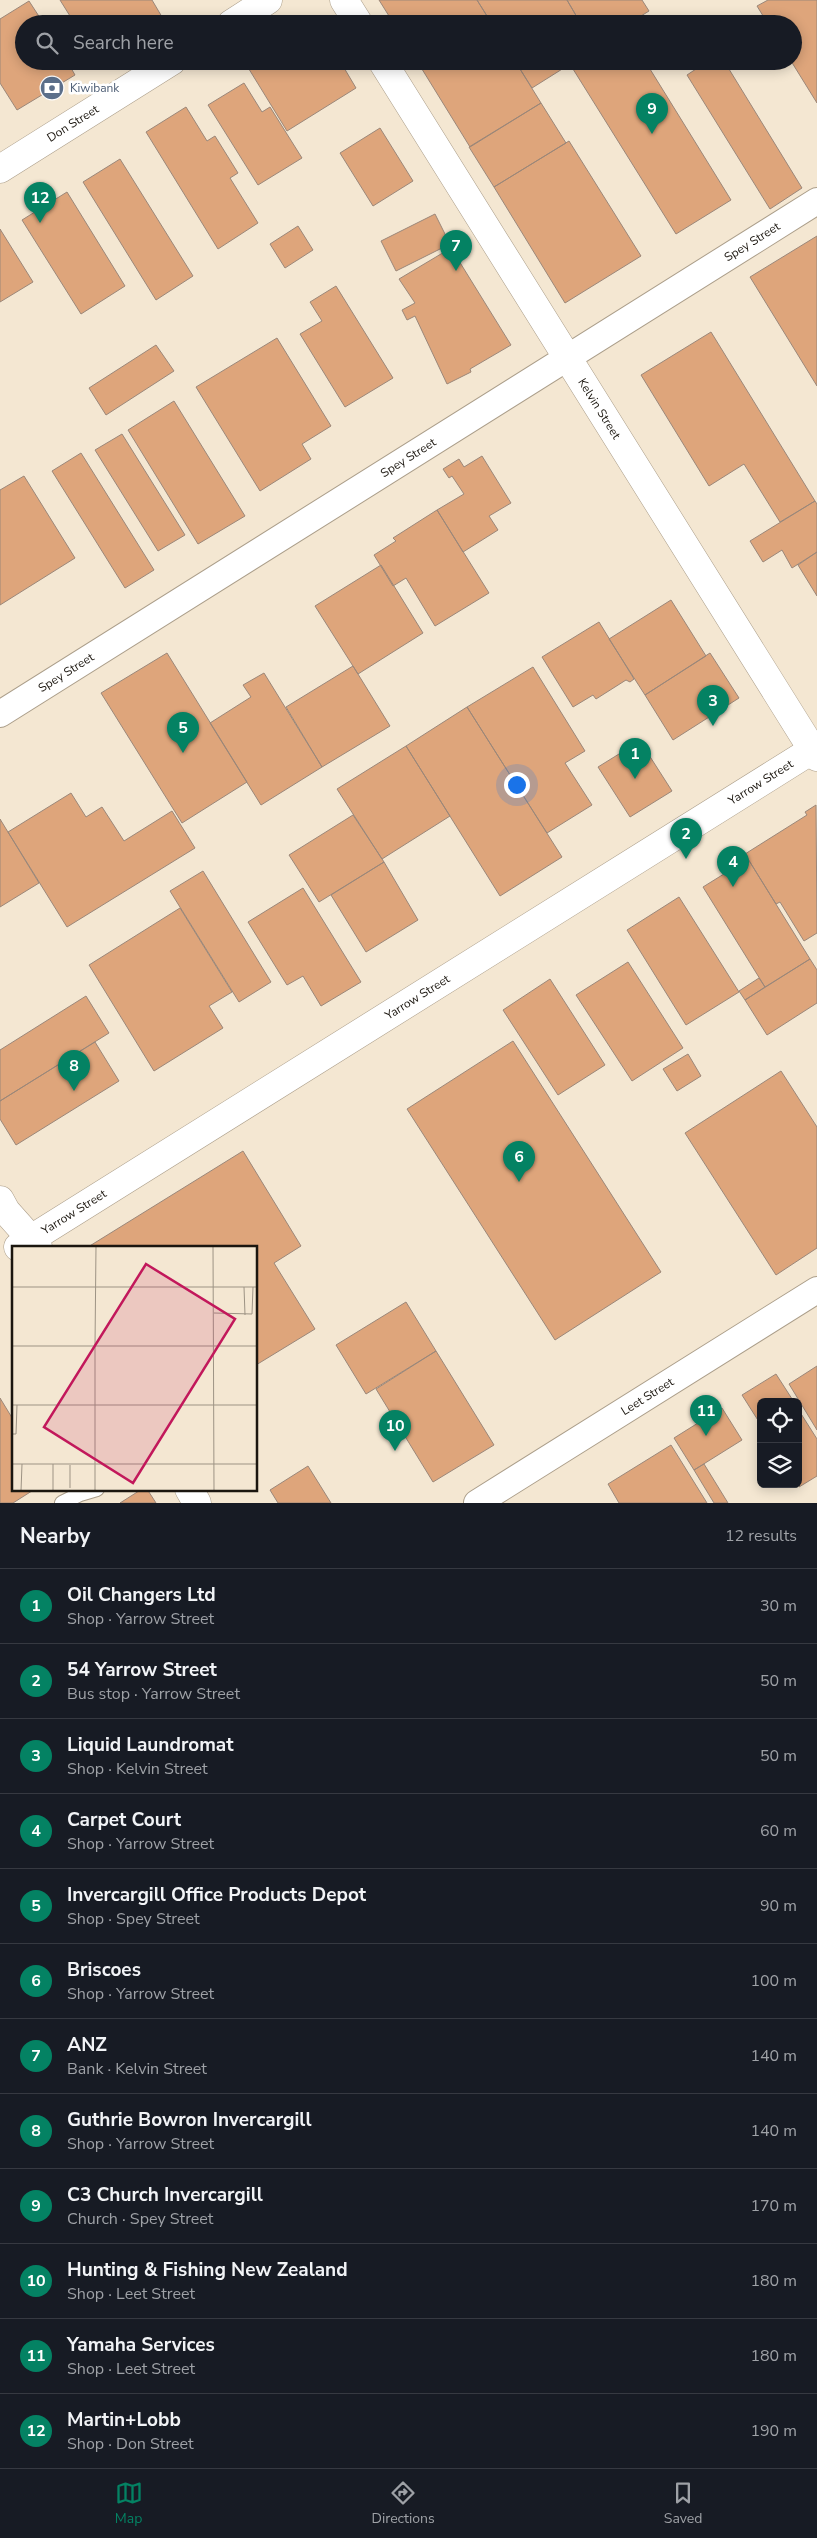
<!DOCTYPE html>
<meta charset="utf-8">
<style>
body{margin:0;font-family:"Nunito Sans",sans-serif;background:#20242c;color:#f1f3f6}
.controls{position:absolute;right:15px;bottom:15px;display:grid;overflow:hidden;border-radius:8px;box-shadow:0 2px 12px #0003}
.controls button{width:45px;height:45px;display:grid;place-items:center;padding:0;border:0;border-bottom:1px solid #363941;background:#171b24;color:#f1f3f6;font:25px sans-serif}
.you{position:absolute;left:516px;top:784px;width:18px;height:18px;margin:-12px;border:4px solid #fff;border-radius:50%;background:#1a73e8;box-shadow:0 0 0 8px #1a73e833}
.badge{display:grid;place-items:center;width:32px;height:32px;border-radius:50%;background:#048263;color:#fff;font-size:16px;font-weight:700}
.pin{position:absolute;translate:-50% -41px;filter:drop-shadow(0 1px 2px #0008)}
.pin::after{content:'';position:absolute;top:26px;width:18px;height:15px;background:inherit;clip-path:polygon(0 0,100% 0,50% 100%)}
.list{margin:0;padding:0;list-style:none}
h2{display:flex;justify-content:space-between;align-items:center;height:65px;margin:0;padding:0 20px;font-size:21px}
h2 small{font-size:16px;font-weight:400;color:#9ea1a6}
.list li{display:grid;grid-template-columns:32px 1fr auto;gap:15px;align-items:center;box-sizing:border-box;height:75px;padding:0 20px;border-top:1px solid #363941}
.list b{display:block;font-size:19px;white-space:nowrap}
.list p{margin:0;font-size:16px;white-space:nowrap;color:#9ea1a6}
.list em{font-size:16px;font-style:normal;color:#9ea1a6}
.icon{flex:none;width:28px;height:28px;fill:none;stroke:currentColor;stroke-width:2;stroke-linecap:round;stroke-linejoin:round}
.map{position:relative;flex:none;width:817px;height:1503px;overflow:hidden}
.search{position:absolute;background:#171b24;box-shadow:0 2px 12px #0003;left:15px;right:15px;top:15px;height:55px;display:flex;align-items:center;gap:12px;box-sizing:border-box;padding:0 18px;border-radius:28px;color:#9ea1a6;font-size:19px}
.sheet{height:965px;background:#171b24}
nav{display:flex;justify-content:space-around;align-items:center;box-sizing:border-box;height:70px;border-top:1px solid #363941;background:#171b24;font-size:14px;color:#9ea1a6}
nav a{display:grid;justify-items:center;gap:2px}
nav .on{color:#048263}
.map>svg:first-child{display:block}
.building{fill:#dea57b;stroke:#9b8779}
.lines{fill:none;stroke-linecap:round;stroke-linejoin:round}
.lane-casing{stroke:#ab9e8a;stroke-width:16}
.street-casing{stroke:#ab9e8a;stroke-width:28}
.secondary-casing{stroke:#ab9e8a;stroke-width:29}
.lane{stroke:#fff;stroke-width:14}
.street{stroke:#fff;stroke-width:26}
.secondary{stroke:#fff;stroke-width:28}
.labels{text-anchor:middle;stroke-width:5;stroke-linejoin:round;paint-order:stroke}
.service-label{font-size:12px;fill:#4e5e75;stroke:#fff;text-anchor:start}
.street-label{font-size:12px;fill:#1b160f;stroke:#fff}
.inset-road{fill:none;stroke:#9d9384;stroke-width:1}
.view{fill:#c2185b;fill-opacity:0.15;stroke:#c2185b;stroke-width:2.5}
.inset-edge{fill:none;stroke:#1b160f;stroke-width:2.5}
</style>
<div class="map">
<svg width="817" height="1503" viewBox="0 0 817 1503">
<rect width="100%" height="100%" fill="#f4e7d2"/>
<!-- building -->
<path class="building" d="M60,0h92l13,22 -3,2h-87z
M379,0h98l15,24h-98z
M477,0h90l14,24h-89z
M567,0h75l7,11 -21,13h-47z
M768,0h49v103l-26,-42h2v-37h-25l-11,-18z
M29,1l15,23h-20v37h43l8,14 -58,35 -17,-27v-64z
M312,16l4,8h-17z
M244,61h96l16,27 -69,43z
M417,61h98l26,42 -71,44z
M515,61h60l-43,27z
M585,61h60l86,139 -55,34 -103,-165z
M708,61h16l78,127 -32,21 -83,-134z
M244,83l18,29 8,-5 32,51 -44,27 -50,-80z
M541,103l25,40 -72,44 -25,-40z
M186,107l21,34 8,-5 23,37 -8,5 28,45 -40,26 -72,-117z
M380,128l33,53 -40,25 -33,-53z
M569,141l72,115 -76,47 -71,-116z
M120,159l73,117 -37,24 -73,-118z
M67,192l58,94 -44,28 -59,-94z
M435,214l15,30 -54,27 -15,-30z
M298,226l15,24 -28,18 -15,-24z
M0,229l33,53 -33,20z
M817,236v150l-67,-109z
M451,248l60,97 -41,24 1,3 -24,12 -32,-68 -8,4 -5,-10 13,-7 -16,-24z
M336,286l57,92 -48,29 -45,-73 22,-13 -12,-19z
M711,332l104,169 -35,21 -36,-58 -35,22 -68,-111z
M277,338l54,88 -29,18 9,15 -51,32 -64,-104z
M156,345l18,26 -68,44 -17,-27z
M174,401l71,115 -47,28 -70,-114z
M122,434l63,101 -27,16 -63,-101z
M81,453l73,117 -29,18 -73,-117z
M482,456l29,47 -22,13 9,14 -35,22 -26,-42 27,-16 -12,-18 -3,2 -6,-9 16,-10 5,8z
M24,476l51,82 -75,47v-115z
M815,501l2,3v48l-25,16 -10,-18 -19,12 -13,-21z
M437,510l52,83 -54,33 -29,-48 -13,8 -19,-31 22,-14 -3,-3z
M817,552v44l-19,-31z
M381,565l42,68 -65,41 -43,-68z
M671,600l35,56 -61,39 -36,-56z
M599,622l35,57 -4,3 -4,-2 -30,19 -3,-4 -20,12 -31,-50z
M167,653l80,129 -65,41 -81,-130z
M710,653l29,45 -66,42 -28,-45z
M353,666l37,60 -68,41 -36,-60z
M533,667l52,84 -20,12 27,42 -45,28 -80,-126z
M264,673l58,94 -61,38 -51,-82 41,-26 -8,-12z
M467,707l95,150 -62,39 -94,-150z
M640,741l32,50 -42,26 -32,-50z
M406,746l44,70 -68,43 -45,-70z
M71,793l15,24 16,-10 22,34 48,-30 23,37 -128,79 -59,-95z
M816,805l1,128 -13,8 -24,-39 -4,2 -31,-50 62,-39 -2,-3z
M353,815l31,47 -65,40 -30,-47z
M0,819l39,64 -39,24z
M748,859l62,100 -45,28 -62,-100z
M384,862l34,58 -52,32 -35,-57z
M203,871l68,111 -32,20 -69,-111z
M303,888l58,94 -40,24 -18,-30 -16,9 -39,-63z
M679,897l60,95 -53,33 -59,-95z
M180,908l52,84 -23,14 14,22 -69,43 -65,-106z
M810,959l7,11v33l-50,32 -22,-35z
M628,962l55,86 -51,33 -56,-86z
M759,978l6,9 -20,13 -6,-9z
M550,979l55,86 -47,30 -55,-85z
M86,996l23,37 -109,68v-51z
M513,1041l148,231 -106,68 -148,-231z
M95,1042l24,39 -103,64 -16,-26v-18z
M688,1054l13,22 -24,15 -14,-22z
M781,1071l36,56v121l-41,27 -91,-142z
M243,1151l58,95 -27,17 41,66 -59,36v-118h-168z
M406,1302l30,49 -70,43 -30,-49z
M436,1351l58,94 -61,37 -57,-93z
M817,1366v64l-28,-46z
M776,1374l18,28h-33v23l-19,-30z
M0,1398l14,23v68h21l-22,14h-13z
M722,1408l20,32 -48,30 -20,-32z
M798,1409l19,30v37l-18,11z
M671,1445l36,58h-88l-11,-19z
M704,1464l24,39h-14l-20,-33z
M308,1466l23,37h-53l-8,-13z
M142,1489h5l9,14h-36z"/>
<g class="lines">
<!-- lane casing -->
<g class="lane-casing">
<path id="lane" d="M62,1503l18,-9 17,-5"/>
</g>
<!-- street casing -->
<g class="street-casing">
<g id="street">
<path id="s1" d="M0,714l817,-513"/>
<path id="s2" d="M477,1503l340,-213"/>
</g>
</g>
<!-- secondary casing -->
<g class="secondary-casing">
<g id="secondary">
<path d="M344,0l15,24"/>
<path d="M231,24l37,-24"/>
<path id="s3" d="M382,61l435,696"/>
<path id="s4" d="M0,169l172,-108"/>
<path d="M0,1200l6,11 32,36"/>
<path id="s5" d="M18,1247l799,-500"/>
<path d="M189,1489l8,14"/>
</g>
</g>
<!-- lane -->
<use href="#lane" class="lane"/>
<!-- street -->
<use href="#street" class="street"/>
<!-- secondary -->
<use href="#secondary" class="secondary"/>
</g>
<!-- icons -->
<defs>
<g id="bank-disc" transform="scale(1.25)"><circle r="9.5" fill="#5c6f8a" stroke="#fff"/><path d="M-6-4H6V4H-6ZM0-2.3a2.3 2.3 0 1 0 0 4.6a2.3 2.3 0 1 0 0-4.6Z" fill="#fff"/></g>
</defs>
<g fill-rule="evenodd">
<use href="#bank-disc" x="52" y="88"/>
</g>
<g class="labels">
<!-- service labels -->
<g class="service-label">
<text x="70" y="92">Kiwibank</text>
</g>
<!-- street labels -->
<g class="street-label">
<text dy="4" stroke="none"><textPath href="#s4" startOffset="86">Don Street</textPath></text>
<text dy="4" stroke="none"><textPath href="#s1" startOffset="888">Spey Street</textPath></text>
<text dy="4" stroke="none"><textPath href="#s3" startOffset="410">Kelvin Street</textPath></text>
<text dy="4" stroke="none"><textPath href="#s1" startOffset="482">Spey Street</textPath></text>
<text dy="4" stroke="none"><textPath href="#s1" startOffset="78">Spey Street</textPath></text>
<text dy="4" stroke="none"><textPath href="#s5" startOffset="876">Yarrow Street</textPath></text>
<text dy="4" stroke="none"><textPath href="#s5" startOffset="471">Yarrow Street</textPath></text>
<text dy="4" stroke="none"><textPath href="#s5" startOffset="66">Yarrow Street</textPath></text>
<text dy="4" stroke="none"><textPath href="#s2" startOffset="201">Leet Street</textPath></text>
</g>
</g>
<!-- overview -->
<g transform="translate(12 1246)">
<rect width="245" height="245" fill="#f4e7d2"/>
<path class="inset-road" d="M201,0l1,245M0,41h245M232,41l1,28M202,67l38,1 1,-27M0,100h245M83,100l1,-100M0,159h245M0,188h4l1,-29M0,218h245M41,218v27M58,242v-23M9,245l1,-27M83,245v-145"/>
<path class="view" d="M134,18l89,55 -102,164 -89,-56z"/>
<rect width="245" height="245" class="inset-edge"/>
</g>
</svg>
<div class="controls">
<button><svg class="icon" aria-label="locate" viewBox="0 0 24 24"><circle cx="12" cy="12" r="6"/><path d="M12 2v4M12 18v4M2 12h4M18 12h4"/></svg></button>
<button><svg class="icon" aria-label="layers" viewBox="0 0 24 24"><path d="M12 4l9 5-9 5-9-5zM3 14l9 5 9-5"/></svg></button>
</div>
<div class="you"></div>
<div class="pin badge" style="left:635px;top:779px">1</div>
<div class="pin badge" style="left:686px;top:859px">2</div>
<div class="pin badge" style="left:713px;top:726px">3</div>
<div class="pin badge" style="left:733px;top:887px">4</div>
<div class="pin badge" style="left:183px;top:753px">5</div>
<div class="pin badge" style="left:519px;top:1182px">6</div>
<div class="pin badge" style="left:456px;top:271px">7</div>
<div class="pin badge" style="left:74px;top:1091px">8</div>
<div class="pin badge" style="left:652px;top:134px">9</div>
<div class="pin badge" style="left:395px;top:1451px">10</div>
<div class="pin badge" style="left:706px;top:1436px">11</div>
<div class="pin badge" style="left:40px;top:223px">12</div>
<div class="search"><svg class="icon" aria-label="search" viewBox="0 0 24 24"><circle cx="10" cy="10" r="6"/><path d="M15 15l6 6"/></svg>Search here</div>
</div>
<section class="sheet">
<h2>Nearby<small>12 results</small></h2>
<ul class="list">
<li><span class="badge">1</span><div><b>Oil Changers Ltd</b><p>Shop · Yarrow Street</p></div><em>30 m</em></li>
<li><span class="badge">2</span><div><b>54 Yarrow Street</b><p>Bus stop · Yarrow Street</p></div><em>50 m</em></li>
<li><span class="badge">3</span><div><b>Liquid Laundromat</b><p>Shop · Kelvin Street</p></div><em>50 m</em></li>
<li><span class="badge">4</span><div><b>Carpet Court</b><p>Shop · Yarrow Street</p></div><em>60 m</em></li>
<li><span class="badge">5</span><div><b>Invercargill Office Products Depot</b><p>Shop · Spey Street</p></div><em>90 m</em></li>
<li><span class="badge">6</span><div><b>Briscoes</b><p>Shop · Yarrow Street</p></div><em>100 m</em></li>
<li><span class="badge">7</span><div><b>ANZ</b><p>Bank · Kelvin Street</p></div><em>140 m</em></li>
<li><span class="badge">8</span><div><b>Guthrie Bowron Invercargill</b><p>Shop · Yarrow Street</p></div><em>140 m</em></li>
<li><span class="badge">9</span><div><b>C3 Church Invercargill</b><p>Church · Spey Street</p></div><em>170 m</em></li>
<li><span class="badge">10</span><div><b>Hunting &amp; Fishing New Zealand</b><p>Shop · Leet Street</p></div><em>180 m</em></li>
<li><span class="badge">11</span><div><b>Yamaha Services</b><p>Shop · Leet Street</p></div><em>180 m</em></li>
<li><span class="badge">12</span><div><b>Martin+Lobb</b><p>Shop · Don Street</p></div><em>190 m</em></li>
</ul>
</section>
<nav>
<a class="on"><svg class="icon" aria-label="map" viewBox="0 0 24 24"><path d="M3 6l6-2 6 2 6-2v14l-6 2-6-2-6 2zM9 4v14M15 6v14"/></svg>Map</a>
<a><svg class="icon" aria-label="directions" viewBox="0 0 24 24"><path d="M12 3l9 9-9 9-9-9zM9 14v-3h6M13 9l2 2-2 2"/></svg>Directions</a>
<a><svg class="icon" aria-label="saved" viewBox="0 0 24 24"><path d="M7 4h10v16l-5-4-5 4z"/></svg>Saved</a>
</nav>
